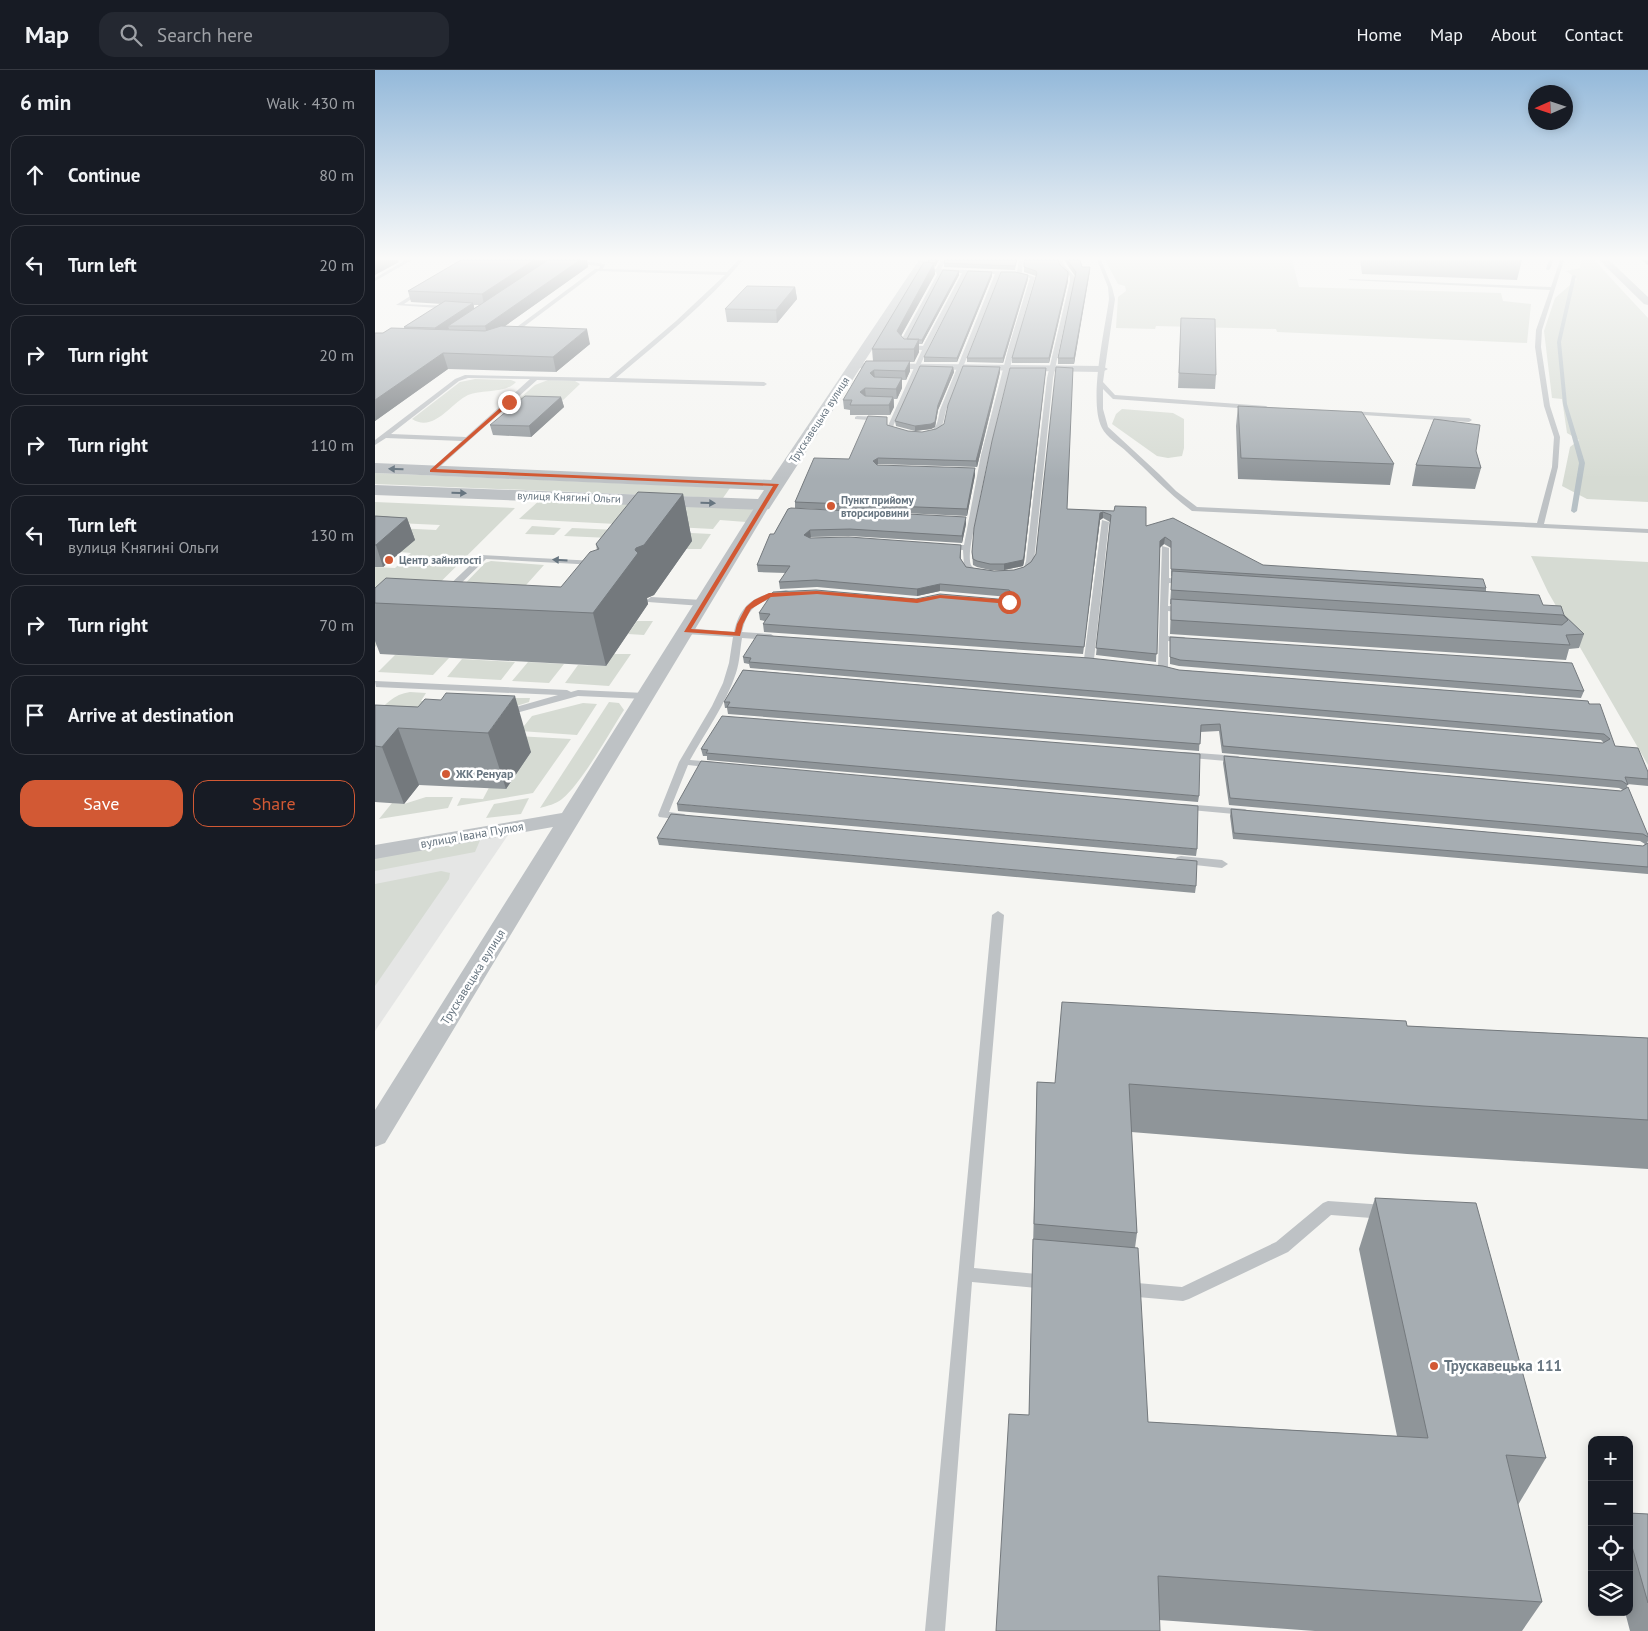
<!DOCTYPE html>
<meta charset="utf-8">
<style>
body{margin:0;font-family:"PT Sans",sans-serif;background:#242831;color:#f1f3f6}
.controls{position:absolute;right:15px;bottom:15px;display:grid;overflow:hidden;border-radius:10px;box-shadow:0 2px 12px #0003}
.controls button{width:45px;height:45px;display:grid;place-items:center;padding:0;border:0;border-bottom:1px solid #363941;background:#171b24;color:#f1f3f6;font:25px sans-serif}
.compass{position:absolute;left:1153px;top:15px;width:45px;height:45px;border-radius:50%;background:#171b24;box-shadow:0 2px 12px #0003;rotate:267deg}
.stop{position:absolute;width:15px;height:15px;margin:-11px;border:4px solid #d25934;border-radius:50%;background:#fff}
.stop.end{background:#d25934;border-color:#fff;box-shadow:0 1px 5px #0008}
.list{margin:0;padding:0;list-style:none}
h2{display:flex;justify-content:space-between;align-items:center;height:65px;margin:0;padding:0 20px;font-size:21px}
h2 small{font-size:16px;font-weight:400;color:#9ea1a6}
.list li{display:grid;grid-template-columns:32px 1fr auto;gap:15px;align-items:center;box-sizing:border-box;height:80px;margin:0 10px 10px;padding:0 10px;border:1px solid #363941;border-radius:15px}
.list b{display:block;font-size:19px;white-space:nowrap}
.list p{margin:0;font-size:16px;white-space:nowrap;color:#9ea1a6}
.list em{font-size:16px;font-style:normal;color:#9ea1a6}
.actions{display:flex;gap:10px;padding:15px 20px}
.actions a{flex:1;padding:11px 0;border:1px solid #d25934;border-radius:15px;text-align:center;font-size:18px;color:#d25934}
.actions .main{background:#d25934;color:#fff}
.icon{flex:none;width:28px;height:28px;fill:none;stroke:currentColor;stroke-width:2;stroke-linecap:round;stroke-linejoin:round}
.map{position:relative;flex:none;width:1273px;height:1561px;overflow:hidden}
header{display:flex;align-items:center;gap:30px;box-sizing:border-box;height:70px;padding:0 25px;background:#171b24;border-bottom:1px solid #363941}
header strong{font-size:24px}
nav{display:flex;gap:28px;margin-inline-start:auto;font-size:18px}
.search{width:350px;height:45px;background:#242831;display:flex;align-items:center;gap:12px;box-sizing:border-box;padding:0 18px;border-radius:15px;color:#9ea1a6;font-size:19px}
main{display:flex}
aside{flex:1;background:#171b24}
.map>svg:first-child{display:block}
.built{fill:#e5e6e5}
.green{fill:#d6dbd3}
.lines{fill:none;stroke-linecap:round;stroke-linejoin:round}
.stream{fill:#b7c1c6;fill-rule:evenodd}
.service{fill:#bec2c5;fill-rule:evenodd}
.minor{fill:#bec2c5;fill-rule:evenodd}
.tertiary{fill:#bec2c5;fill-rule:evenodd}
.wall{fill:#8f9599;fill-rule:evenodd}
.shaded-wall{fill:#74797d}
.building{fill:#a6adb2;stroke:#74797d}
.oneway{fill:#677580}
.route{fill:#d25934}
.poi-dot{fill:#d25934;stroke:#fff;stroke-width:2}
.labels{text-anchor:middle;stroke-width:5;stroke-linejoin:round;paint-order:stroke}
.far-street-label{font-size:11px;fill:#677580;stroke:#fff}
.far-poi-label{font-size:11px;font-weight:bold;fill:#677580;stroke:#fff;text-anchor:start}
.poi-label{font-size:12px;font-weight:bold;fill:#677580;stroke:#fff;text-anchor:start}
.street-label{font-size:12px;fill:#677580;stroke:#fff}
.near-poi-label{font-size:15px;font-weight:bold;fill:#677580;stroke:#fff;text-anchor:start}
</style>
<header>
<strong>Map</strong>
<div class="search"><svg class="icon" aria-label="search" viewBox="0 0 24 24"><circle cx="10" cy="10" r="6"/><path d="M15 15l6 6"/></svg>Search here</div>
<nav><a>Home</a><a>Map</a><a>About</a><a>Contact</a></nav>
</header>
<main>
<aside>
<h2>6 min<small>Walk · 430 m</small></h2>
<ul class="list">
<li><svg class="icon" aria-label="ahead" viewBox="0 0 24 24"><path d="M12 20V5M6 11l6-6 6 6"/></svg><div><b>Continue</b></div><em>80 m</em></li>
<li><svg class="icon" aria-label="left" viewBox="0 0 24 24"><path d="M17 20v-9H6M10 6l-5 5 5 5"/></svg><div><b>Turn left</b></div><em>20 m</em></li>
<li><svg class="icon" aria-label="right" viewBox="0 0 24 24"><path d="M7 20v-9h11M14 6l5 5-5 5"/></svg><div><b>Turn right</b></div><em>20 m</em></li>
<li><svg class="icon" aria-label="right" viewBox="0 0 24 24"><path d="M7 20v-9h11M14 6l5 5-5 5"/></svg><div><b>Turn right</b></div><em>110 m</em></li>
<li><svg class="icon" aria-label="left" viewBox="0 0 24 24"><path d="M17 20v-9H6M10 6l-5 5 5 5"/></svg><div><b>Turn left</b><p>вулиця Княгині Ольги</p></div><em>130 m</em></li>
<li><svg class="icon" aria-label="right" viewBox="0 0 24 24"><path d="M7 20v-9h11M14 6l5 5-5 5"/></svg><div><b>Turn right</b></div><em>70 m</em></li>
<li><svg class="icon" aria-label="arrive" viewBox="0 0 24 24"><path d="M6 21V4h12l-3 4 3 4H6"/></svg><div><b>Arrive at destination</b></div></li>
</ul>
<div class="actions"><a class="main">Save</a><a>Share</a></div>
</aside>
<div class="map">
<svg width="1273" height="1561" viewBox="0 0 1273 1561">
<rect width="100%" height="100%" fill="#f5f5f2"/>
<!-- built -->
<path class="built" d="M133,765l-133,196v-173z"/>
<!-- green -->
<path class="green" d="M730,190h187l7,27 202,6 2,8 28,3 -4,39 -250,-11 -1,-3 -120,-3 -1,3 -39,-1 2,-31 8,-6 -1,-5 -7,-2z
M1206,190h13l54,58v184l-61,-3 -25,-13 8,-39 9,-7 -12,-7 -5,-34 -10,-1 -8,-67 11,-33 22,-19 -11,-8 14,-3z
M100,309l36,1 5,2c-11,12 -34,7 -48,13 -17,8 -34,38 -56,24l48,-37z
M173,310l27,1 5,3 -22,21 -45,-1 22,-19z
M747,339l51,4 11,6v29l-2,8 -14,2 -11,-2 -45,-32 4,-10z
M0,403l355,15 -7,10 -348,-14z
M166,429l204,7 9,4 -8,12 -26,-2 -7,9 -194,-10z
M0,432l140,6 -140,139v-80l20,1 16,-15 -10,-1 -26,-25 61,3 4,-5 -65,-3z
M157,456l29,2 -7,7 -29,-1z
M197,458l45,2 -7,8 -46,-2z
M297,462l39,2 -10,15h-15z
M1156,486l117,6v203l-100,-173z
M116,491l53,4 -34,38 -61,-3 36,-37z
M262,551h16l-9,14 -16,-1z
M239,584h17l-22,32 -44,-3 13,-18 28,1z
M20,585l54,3 -16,17 -55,-3z
M87,589l53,3 -14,18 -54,-3z
M153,592l36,2 -15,19 -37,-2z
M35,622l16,1 -5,8 71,4 24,-7h14l-1,4 -31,10 -123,6c8,-13 19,-24 35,-26z
M234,632l10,1 5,7c-15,23 -42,73 -62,89 -6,5 -15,7 -22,9z
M208,633l14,1 -20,31 -57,-4 12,-15z
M141,666l55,3 -38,54 -76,13 4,-8 22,1z
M51,727h27l-5,11 -69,11 13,-16 12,1z
M154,728l-8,16 -35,4 8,-14z
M106,768l-6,14 -100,19v-15z
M66,801l9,2 -1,6 -74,107v-102z"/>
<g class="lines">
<!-- stream -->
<path class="stream" d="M1174,190h4l-3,9 -2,1 -2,-1z
M1199,205l2,1 -15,66 6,62 18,59 -8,48 -3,2 -3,-2 8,-48 -16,-59 -6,-62 15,-66z"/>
<!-- service -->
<path class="service" d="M31,190h6l-37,21v-3z
M203,190l27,4 -2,5 124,3 11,-12h5c-36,43 -83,81 -127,118l148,4 3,2 -3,2 -227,-6 -103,92 -5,-1 33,-30 -76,-3 -11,7v-5l80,-61 10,-4 144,3 67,-57 49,-46 -127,-4 -88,66h-4v-2l89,-66h4l1,-3 -20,-2zM93,308l62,1 -64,58 -75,-3 68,-53z
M566,190h5l-5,9 76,3 2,-12h4l-1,13 13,4c-23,80 -44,160 -59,242 -2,11 -9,36 -5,46 2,4 9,5 12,8l-4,2 -9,-2 -6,-6 -1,-17 -16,-1 -4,-2 4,-2h17l17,-90 28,-109 21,-68 -15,-4h-15l-54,136c-3,13 -3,22 -17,26l-3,-2c12,-7 11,-10 14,-24l55,-136 -28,-1 -39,75 -34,76 -1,3 11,5 -3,2 -14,-6 35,-78 -17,-1 -6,-5 38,-69 -1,-3 -18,-2 18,-1zM566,202l21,1 -39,73 -16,-1 -2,-1 36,-69z
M683,190h4l3,6 9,10v5l-21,97 -19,183 -4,9 -11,4 -4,-2 9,-5 2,-6 21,-183 23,-97v-5l-9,-8z
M722,190h4l11,27 3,12 -12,83 12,13 151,11 3,2 -3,2 -153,-11 -10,-10v20l5,18 51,47 17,17 21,16 340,16 15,-56 2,-30 -10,-31 -9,-59 1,-17 14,-40 -202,-10 2,-1 201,8 9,-27h4l-22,70 -1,17 9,59 10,31 -2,30 -14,57 104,5v4l-456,-22c-24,-18 -43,-39 -65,-59 -7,-7 -21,-15 -25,-24 -14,-26 3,-99 7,-129l-1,-12z
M48,218l2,2 -21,14 46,2 2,3 -56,-4z
M975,341l119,7 3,2 -3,2 -121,-8 -1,-1z
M482,346l24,1 3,2 -3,2 -26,-2v-2z
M727,450l7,2 -15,137 -5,3 -5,-3z
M787,476l7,2v30l16,2 4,2 -4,2 -16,-1 -1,23 17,1 4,3 -4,3 -17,-2v25l16,1 4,3 -4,3 -16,-2v26l-5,3 -5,-3z
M106,485l115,6 4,2 -4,2 -110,-6 -35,34h-6v-4z
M411,520l3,1v4c-27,6 -40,7 -47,37l29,2 4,3 -4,3 -29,-2c-2,11 -2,23 -6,35 -10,31 -30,58 -46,87l25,2 5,3 -5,3 -27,-3 -19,47 15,2 5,3 -5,3 -25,-3 -1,-2 21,-53 33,-56 11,-23 6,-20 4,-26 -47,-3 -4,-3 4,-3 48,4c7,-31 23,-37 52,-42z
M276,527l51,3 4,3 -4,3 -54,-4 -1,-2z
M0,611l192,9 4,2 7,-2 67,3 5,3 -5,3 -67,-3 -73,20 -3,-1 -2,-2 2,-2 56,-16 -182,-8z
M809,682l54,4 5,3 -5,3 -58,-5 -1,-2z
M809,734l61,5 5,3 -5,3 -65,-6 -1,-2 1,-2z
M806,786l41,4 6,4 -6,4 -45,-5 -2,-3 2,-3z
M623,841l6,4 -30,353 73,7 6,2 2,5 -2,5 -6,2 -75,-7 -27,349h-20l67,-716z
M953,1131l57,4 5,2 3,5 -3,5 -5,2 -54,-4 -43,37 -99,47 -6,2 -57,-5 -6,-2 -2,-5 2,-5 6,-2 56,5 94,-45 47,-39z"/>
<!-- minor -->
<path class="minor" d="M1224,190h10l39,37v8l-4,-1z
M480,293l247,3 6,3 -6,3 -251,-4 -2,-2 2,-2z
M388,431l5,1 2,3 -385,638 -10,4v-37l178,-283 -178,32v-14l187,-32 194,-308 2,-3z"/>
<!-- tertiary -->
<path class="tertiary" d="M544,190h11l-161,249 -6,1 -388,-15v-10l383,14 6,-9 -389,-17v-10l396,17z"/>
</g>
<!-- wall -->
<path class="wall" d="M86,190h126l1,7 -83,59 85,18 -34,28 -108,-3 -73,52v-88h8l22,-4 -1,-2 38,-23 -31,-2 -3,-11zM99,235h6l-6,3z
M564,190l-5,7 1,7 -34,62 3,3h3l52,-68v4l-37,69h-3v8l-5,10h-4v9l-4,9h-4v8l-5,11h-3v8l-4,8h-40v-5l-6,-1 -1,-9 30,-39 -1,-12 56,-87z
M642,190l-2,10 -71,-3v-4z
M649,190l44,21 -19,82h-37v-5l24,-82 -12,-4z
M689,190h16l2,7h8l-16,97h-16v-6l17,-82z
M985,190h162l-5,20 -155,-6z
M1267,190h6v5z
M617,202v4l-35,86h-33v-5z
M653,209l-25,84 -36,-1v-4z
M420,217l2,12 -20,24 -50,-1 -2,-13z
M806,248l35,57 -1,14 -37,-1z
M578,297l1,5 -16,38 -3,17 -4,2 -16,2 -19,-5 -1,-5z
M625,297v5l-23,95 -99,-3 -1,1 98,10 -8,41 -172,-8v-6l54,-43 38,-34 21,6 14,1 14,-3 8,-5z
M671,298l-22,194 -1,4 -19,4h-14l-13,-3 -4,-2 -1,-13z
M186,327l3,10 -33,30 -38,-2 -3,-10z
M863,336l156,58 -4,21 -152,-6 -2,-53z
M1101,381l5,17 -6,21 -63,-3 4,-21z
M308,424l9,47 -38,54 -7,3 1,6 -42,62 -226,-12 -5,-13v-53l186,-1 36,-37 -1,-6z
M413,439l178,15 -4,19 -112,-7 -39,1 -1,1 151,14v7l5,8 28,4 20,-1 10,-3 7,-5 36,-53 47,2 32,15 117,39 223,23v4l57,13 21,10 20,19 -5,14 -10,1 -3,11 -396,-26 1,-30h-1l2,-28h-1v-28l-7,-4 -4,4 -4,114 -60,-7 14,-133 -7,-4 -3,2 -17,134 -319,-22 -1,-8 2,-3 -5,-1 -1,-7 157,-14 93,1 2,-2 -2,-1 -69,-6 -23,5 -100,-9 -37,2 -1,-7 7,-9 -28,-1 -1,-7z
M0,446l32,2 8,22 -32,27h-8z
M795,567l414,54 -3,7 -402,-32 -9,-2z
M368,587l436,13 409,31 27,45 33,26v14l-21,-2v4l21,47v6l-1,2h1v31l-415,-35 -3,-23 1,-7 412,37 2,-2 -5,-3 -411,-36 -6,-42 1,-7 397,35 2,-1 -4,-2 -397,-35 -3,-22 -19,1 -1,19 -471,-37 -1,-6h-2l-1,-6 19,-32 860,73h1l-3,-3 -851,-72 -1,-4 -5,-1z
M50,629l106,53 -25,37 -87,-4 -15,19 -29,-2v-97l43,2z
M326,679l498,47 -1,6 -491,-42v-4h-4z
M302,734l520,45 -1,7 -518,-45z
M282,768l539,48 -1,7 -536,-48z
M1032,956l241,12v131l-241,-15 -276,-22 6,101 -2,15 13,174 249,14 -38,-187 16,-51 171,260 -28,47 24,97 -20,29h-207l-156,-11 -130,-205 8,-333 18,1z
M1254,1443l19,1v117h-18l-5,-19h4z"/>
<!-- shaded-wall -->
<path class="shaded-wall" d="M0,190h23l1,2 -24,13z
M159,190h11l1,4 -62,41 -2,-11z
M205,190h7l1,7 -100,71 -3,-12z
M561,190h3l-4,7v-4z
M559,193l1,11 -38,69v-12z
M715,197v4l-16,93v-6z
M584,201v4l-37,69v-4z
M617,202v4l-35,86v-4z
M653,205v4l-25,84v-5z
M693,206v5l-19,82v-5z
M420,217l2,12 -20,24 -1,-13z
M98,233l2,9 -27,14 1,3 -12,8 -2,-9z
M212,259l3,15 -34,28 -3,-15z
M544,269v13l-5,10v-13z
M68,283l5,16 -73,52v-21z
M535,291v10l-4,9 -1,-9z
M578,297l1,5 -16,38 -3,17 -4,2 -16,2v-5l23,-21z
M625,297v5l-23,95 -1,-6z
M671,298l-22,194 -1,4 -19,4v-6z
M499,300l1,9 -5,-6z
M527,308v10l-5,11 -1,-10z
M490,318l1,10 -6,-6z
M186,327l3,10 -33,30 -2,-11z
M518,327l1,10 -4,8 -1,-10z
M503,388v6l-5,3v-6z
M600,398v7l-8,41v-7z
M308,424l9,47 -38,54 -7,3 1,6 -42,62 -13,-53 42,-63 1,-2z
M728,442v6l-3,2 -17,134 17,-141z
M591,447v7l-4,19v-7z
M32,448l8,22 -32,27 -7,-22z
M435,460l1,7 -6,5 -1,-7z
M790,467l-1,7 -5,4 1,-7z
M565,514v7l-23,5v-7z
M140,626l16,56 -25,37 -18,-56z
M23,658l21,57 -15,19 -22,-57z"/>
<!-- building -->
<path class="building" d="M86,190h73l-52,34 -74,-3z
M173,190h32l-95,66h-37z
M554,190h7l-1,3h-3l-4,-1z
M570,190h72l-2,6 -71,-3z
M649,190h34l2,5 8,7v4l-19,82h-37l25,-85 -1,-2 -12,-4z
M692,190h13l2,7h8l-16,91h-16l18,-86z
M549,192l10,1 -37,68 7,8h15l-5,10h-42z
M568,200l16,1 -37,69 -15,-1z
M593,201l24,1 -35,86 -33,-1z
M626,202h14l13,3 -25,83h-36z
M372,216l48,1 -19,23 -51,-1z
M70,231l28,2 -38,25 -31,-1z
M806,248l34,1 1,56 -37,-2z
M126,256l86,3 -34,28 -110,-4 -68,47v-67h8l8,-5 94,3z
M491,291h44l-5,10 -31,-1 -4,3 4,4 28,1 -6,11 -31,-1 -5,4 5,4 28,1 -4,8h-39l2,-5h-9z
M545,296l33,1 -15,38 -3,17 -4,2 -16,2 -20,-5z
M588,296l37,1 -24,94 -98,-3 -5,3 4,4 98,3 -8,41 -172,-7 19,-44 35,1 19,-43 19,1v8l21,6 14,1 14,-3 8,-5 4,-19z
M681,297l17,1 -6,141 47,2 1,-5 31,1v19l27,-8 90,47 220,14 3,9 -315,-19v-28l-6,-4 -5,4 -3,113 -61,-6 15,-133 -8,-3 -3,1 -16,134 -321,-23 7,-10 -11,-1 14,-21 43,-2 100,9 24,-5 69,6 6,-5 -6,-5 -69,-6 -23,5 -101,-9 -37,2 11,-16 -33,-1 13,-31h4l14,-25 3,-1 175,9 -4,19 -112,-7 -40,1 -6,5 6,3 39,-1 112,8 -1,13 6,9 28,4 20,-1 10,-3 7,-5 5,-8z
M635,298h36l-22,188 -1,4 -19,4h-14l-13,-3 -4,-2 -1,-7 2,-24 18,-87z
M150,326l36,1 -32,29 -39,-1z
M863,336l124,6 32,52 -153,-6z
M1059,349l46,6 -4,26 5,17 -65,-3z
M263,422l45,2 -39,51 -8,3 -1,2 3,3 -45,60 -218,-10v-15l11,-10 175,9 29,-35 9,-3 -3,-5z
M0,446l32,2 -31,27h-1z
M797,501l367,24 4,10 18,1 3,9 20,19 -18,1 4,10 -399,-25v-21l391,26 6,-5 -5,-5 -392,-25z
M382,565l332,23 74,8 16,4 409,31 1,3h11l15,42 23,2 10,24v7l-23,-2 3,8 -6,-4 -399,-35 -3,-22 -19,1 -1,19 -473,-37 3,-5h-6l19,-32 860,73 7,-4 -6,-5 -855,-72 2,-4 -8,-1z
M795,567l402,26 12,28 -404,-31 -10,-3z
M71,623l69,3 -27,37 -90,-5 -16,19 -7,-1v-41l43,2 7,-8 16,1z
M347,646l478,38 -1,42 -493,-43 2,-3 -7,-1z
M849,686l397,35 7,-4 20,48v2l-5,-3 -413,-36z
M326,691l497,45 -1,43 -520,-45z
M856,739l412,37 5,-3v24l-414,-34z
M296,744l526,47 -1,25 -539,-48z
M687,932l344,19 1,5 241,12v82l-225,-14 -294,-22 8,149 -103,-9 3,-142 18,1z
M1000,1128l101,5 70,255 -40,-3 36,147 -384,-26 2,55h-164l13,-217 20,1 4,-176 105,9 10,174 280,16z
M1254,1443l19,1v89l-19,-67z"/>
<!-- one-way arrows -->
<defs><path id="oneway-solid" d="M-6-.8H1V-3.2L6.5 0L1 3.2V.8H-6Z" transform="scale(1.25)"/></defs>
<g class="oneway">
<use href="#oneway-solid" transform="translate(21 399) rotate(-178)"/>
<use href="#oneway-solid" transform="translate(84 423) rotate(2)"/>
<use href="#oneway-solid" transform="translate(333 433) rotate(2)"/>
<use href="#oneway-solid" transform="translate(185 490) rotate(-177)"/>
</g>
<!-- sky -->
<linearGradient id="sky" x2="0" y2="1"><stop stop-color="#94b9da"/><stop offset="0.46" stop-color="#fafaf9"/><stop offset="1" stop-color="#fafaf9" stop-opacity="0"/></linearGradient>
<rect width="1273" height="409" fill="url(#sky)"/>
<!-- route -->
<path class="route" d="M134,330l2,3 -75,66 343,15 -88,145 44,3 2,-8 9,-17 8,-7 15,-7 48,-2 100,8 23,-4 69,5 3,2 -3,2 -69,-6 -23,5 -100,-9 -46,3 -20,12 -8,15 -3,12 -56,-4 89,-146 -343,-14v-2z"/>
<!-- markers -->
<g class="poi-dot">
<circle cx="456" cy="436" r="5"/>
<circle cx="14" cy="490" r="5"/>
<circle cx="71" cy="704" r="5"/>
<circle cx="1059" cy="1296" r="5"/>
</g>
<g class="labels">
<!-- far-street labels -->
<g class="far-street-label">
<text transform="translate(444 350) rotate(-57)" y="4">Трускавецька вулиця</text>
<text transform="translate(194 427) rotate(2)" y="4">вулиця Княгині Ольги</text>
</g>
<!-- far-poi labels -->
<g class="far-poi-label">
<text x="466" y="434">Пункт прийому<tspan x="466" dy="13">вторсировини</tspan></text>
<text x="24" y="494">Центр зайнятості</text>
</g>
<!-- poi labels -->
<g class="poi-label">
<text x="81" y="708">ЖК Ренуар</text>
</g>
<!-- street labels -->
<g class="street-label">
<text transform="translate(97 765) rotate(-10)" y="4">вулиця Івана Пулюя</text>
<text transform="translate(98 907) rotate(-58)" y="4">Трускавецька вулиця</text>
</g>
<!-- near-poi labels -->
<g class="near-poi-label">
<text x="1069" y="1301">Трускавецька 111</text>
</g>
</g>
</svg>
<div class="controls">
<button>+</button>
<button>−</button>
<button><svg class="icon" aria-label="locate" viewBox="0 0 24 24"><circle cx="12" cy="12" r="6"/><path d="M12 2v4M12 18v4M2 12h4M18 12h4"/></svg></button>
<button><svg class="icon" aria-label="layers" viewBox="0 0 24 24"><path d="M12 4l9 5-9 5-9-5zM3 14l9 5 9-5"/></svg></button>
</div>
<svg class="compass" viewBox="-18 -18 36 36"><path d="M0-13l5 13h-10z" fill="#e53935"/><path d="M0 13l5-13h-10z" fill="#9ea1a6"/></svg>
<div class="stop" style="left:634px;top:532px"></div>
<div class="stop end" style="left:134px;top:332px"></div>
</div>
</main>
